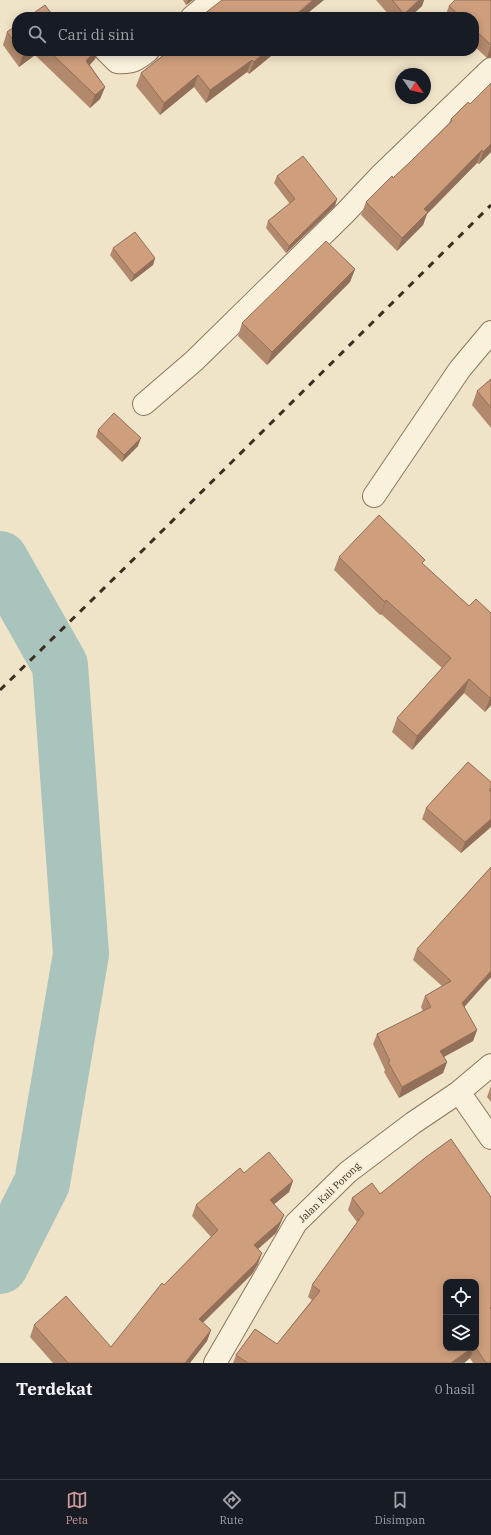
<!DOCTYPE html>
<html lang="id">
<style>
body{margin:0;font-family:"IBM Plex Serif",serif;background:#242831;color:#f1f3f6}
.controls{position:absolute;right:12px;bottom:12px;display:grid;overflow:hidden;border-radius:8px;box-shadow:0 2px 10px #0003}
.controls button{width:36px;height:36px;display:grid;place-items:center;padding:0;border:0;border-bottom:1px solid #363941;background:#171b24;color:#f1f3f6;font:20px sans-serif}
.compass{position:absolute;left:395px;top:68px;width:36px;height:36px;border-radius:50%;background:#171b24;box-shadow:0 2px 10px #0003;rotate:124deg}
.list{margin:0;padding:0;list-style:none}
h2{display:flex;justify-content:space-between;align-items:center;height:52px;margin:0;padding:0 16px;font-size:17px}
h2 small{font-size:13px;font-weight:400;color:#9ea1a6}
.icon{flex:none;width:22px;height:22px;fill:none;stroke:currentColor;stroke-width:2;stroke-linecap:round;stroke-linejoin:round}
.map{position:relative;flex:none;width:491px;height:1363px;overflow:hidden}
.search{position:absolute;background:#171b24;box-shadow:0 2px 10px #0003;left:12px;right:12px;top:12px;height:44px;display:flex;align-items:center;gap:10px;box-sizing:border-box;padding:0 14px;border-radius:16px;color:#9ea1a6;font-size:15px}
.sheet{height:116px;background:#171b24}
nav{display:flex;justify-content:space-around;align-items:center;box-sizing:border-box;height:56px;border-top:1px solid #363941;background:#171b24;font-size:11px;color:#9ea1a6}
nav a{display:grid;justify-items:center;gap:2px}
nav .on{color:#cc999b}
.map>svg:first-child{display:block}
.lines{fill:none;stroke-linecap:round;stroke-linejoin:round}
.river{stroke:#a9c4bc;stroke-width:56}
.minor-casing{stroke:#8d765c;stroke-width:24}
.minor{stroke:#faf1dc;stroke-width:22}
.rail{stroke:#3d2e20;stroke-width:3;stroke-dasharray:7 7;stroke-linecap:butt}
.wall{fill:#b2896c;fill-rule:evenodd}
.shaded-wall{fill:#916f58}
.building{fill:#cf9f7d;stroke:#916f58}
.labels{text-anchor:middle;stroke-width:3.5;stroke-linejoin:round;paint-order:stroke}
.street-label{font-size:10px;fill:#3d2e20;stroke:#f7eed8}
</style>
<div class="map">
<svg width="491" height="1363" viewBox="0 0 491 1363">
<rect width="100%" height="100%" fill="#f0e4c8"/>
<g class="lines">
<!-- river -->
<path class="river" d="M0,559l60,106 21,289 -39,229 -42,83"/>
<!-- minor casing -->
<g class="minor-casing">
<path id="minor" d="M192,17l21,-17
M106,51l11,11c15,1 20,-2 31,-11
M144,404l50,-43 150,-147 36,-38 111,-107
M374,496l86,-127 31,-37
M459,1092l32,46
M215,1363l81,-140 52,-51 65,-49 46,-31 32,-27"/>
</g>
<!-- minor -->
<use href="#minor" class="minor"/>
<!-- rail -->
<path class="rail" d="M0,690l143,-140 348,-345"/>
</g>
<!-- wall -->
<path class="wall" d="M183,0h10l-7,5z
M376,0h48l-2,6 -12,11h-19z
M491,0v57l-4,1 -13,-12v-29h-29l4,-11z
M17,25v26h81l-3,8 -5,6 15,22 -5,12 -10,9 -55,-53 -16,12 -16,-22 4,-13z
M167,51h110l-28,23 -2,-2 -41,31 -12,-16 -34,28 -24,-29 5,-13 26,-21z
M491,83v69l-12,12 -2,-1 -50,51 -4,11 -26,26 -36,-36 5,-13 27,-24 17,-16 39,-39 2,-4 19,-15z
M277,176l60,23 -2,7 -49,47 -20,-25 2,-7 22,-17 -16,-21z
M113,248l42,10 -2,7 -22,17 -21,-27z
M355,269l-5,13 -83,83 -29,-29 4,-13z
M491,379v49l-19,-23 5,-14z
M98,430l40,16 -16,16 -26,-25z
M339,557l85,8 45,41 7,-7 15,106 -6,7 -21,-19 -52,57 -20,-18 5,-14 45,-50 -61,-54 -1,1 -46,-45z
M491,782v45l-30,26 -39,-34 4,-11z
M491,867v112l-1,-1 -26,29 13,23 -4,11 -29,16 3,5 -4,11 -44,25 -15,-26 1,-2 -12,-26 4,-10 46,-23 -2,-4 4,-11 17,-10 -29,-26 4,-11z
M491,1086v16l-4,-5z
M451,1139l40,58v166h-18l-3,-5 -6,5h-231l3,-8 19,-26 22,15 35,-44 -4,-3 4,-12 45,-63 -9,-12 4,-12 20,-15 8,11 46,-37zM446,1282h30v66h-30z
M244,1173l49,8 -4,11 -15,12 10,11 -5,12 -3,6 -18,16v15l-6,10 -49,49 8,7 -4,11 -17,22h-137l-23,-26 4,-12 77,22 53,-62 47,-48 -19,-21 4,-11z"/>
<!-- shaded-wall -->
<path class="shaded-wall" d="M188,0h5l-7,5z
M313,0h11l-21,17h-10z
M419,0h5l-2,6 -12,11h-8l2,-3z
M491,45v12l-4,1z
M28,51h9l-2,4 -16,12 4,-13z
M95,51h3l-3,8 -14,15 5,-13z
M266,51h11l-28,23 5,-12z
M252,60l-5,12 -41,31 4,-13z
M198,75l-4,12 -34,28 4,-12z
M105,87l-5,12 -10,9 5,-13z
M491,144v8l-12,12 4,-12z
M482,150l-5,13 -50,51 -4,11 -26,26 5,-13 22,-29z
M337,199l-2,7 -49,47 3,-7z
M155,258l-2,7 -22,17 3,-7z
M355,269l-5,13 -83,83 5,-13z
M141,438l-3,8 -16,16 2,-7z
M386,600l-5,14 -1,1 5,-13z
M469,679l-5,14 -52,57 5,-14z
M491,697v8l-6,7 5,-14z
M491,819v8l-30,26 4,-11z
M491,971v5l-1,2 -32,36 4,-11z
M477,1030l-4,11 -37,20 4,-10z
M447,1062l-4,11 -44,25 3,-11z
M293,1181l-4,11 -23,19 4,-11z
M284,1215l-5,12 -3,6 -26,23 4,-11z
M262,1253l-4,11 -6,10 -57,56 4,-11z
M211,1330l-4,11 -17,22h-5z
M472,1348h2l-4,10 -6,5h-13z"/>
<!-- building -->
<path class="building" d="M222,0h91l-20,17h-95l6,-3z
M392,0h27l-15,14z
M455,0h36v45l-17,-16v-12h-13l-12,-11z
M45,5l9,12h-26z
M17,25v20l-10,-13z
M21,51h7l-5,3z
M49,51h46l-9,10 19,26 -10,8z
M169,51h97l-12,11 -2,-2 -42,30 -12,-15 -34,28 -23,-30z
M491,83v61l-8,8 -1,-2 -58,59 4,3 -26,26 -36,-36 26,-26 1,2 17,-16 42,-41 -1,-2 17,-17 2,2z
M303,156l34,43 -48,47 -21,-25 27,-22 -18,-23z
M135,232l20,26 -21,17 -21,-27z
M326,241l29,28 -83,83 -30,-29z
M491,379v29l-14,-17z
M114,413l27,25 -17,17 -26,-25z
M379,515l46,45 -3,3 47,43 7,-7 15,14v84l-1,1 -21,-19 -52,57 -20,-18 54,-60 -65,-58 -1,2 -46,-45z
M468,762l23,20v6l-2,2 2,2v27l-26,23 -39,-34z
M491,867v104l-29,32 15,27 -37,21 7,11 -45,25 -14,-25 2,-1 -13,-27 54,-27 -6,-11 26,-15 -34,-32z
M451,1139l40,58v110l-1,1 1,1v54h-5l-10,-15v-66h-30v66h26l-21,15h-203l-12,-8 19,-26 22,15 43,-53 -8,-6 52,-72 -12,-15 20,-15 8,11 46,-37z
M269,1152l24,29 -23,19 14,15 -4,7 -26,23 8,8 -6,10 -57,56 12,11 -26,33h-117l-34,-38 32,-29 45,51 51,-64 2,2 54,-55 -22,-25 44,-37 4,5z"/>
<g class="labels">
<!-- street labels -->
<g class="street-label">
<text transform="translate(329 1192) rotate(-44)" y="4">Jalan Kali Porong</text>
</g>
</g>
</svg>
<div class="controls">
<button><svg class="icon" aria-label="locate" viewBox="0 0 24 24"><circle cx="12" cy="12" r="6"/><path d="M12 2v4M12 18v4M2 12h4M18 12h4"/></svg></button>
<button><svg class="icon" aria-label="layers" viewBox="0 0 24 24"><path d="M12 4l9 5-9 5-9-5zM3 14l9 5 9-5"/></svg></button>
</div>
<svg class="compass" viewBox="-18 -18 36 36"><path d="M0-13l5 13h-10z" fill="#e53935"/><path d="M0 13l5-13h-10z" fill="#9ea1a6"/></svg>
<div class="search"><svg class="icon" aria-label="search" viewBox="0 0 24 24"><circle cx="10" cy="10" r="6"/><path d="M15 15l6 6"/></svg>Cari di sini</div>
</div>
<section class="sheet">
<h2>Terdekat<small>0 hasil</small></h2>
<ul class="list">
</ul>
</section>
<nav>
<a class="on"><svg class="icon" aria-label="map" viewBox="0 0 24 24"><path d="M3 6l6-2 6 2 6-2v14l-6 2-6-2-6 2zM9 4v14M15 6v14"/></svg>Peta</a>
<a><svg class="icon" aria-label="directions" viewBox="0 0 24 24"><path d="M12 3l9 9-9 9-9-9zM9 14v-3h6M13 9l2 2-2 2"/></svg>Rute</a>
<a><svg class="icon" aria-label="saved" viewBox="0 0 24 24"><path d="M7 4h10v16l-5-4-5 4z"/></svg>Disimpan</a>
</nav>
